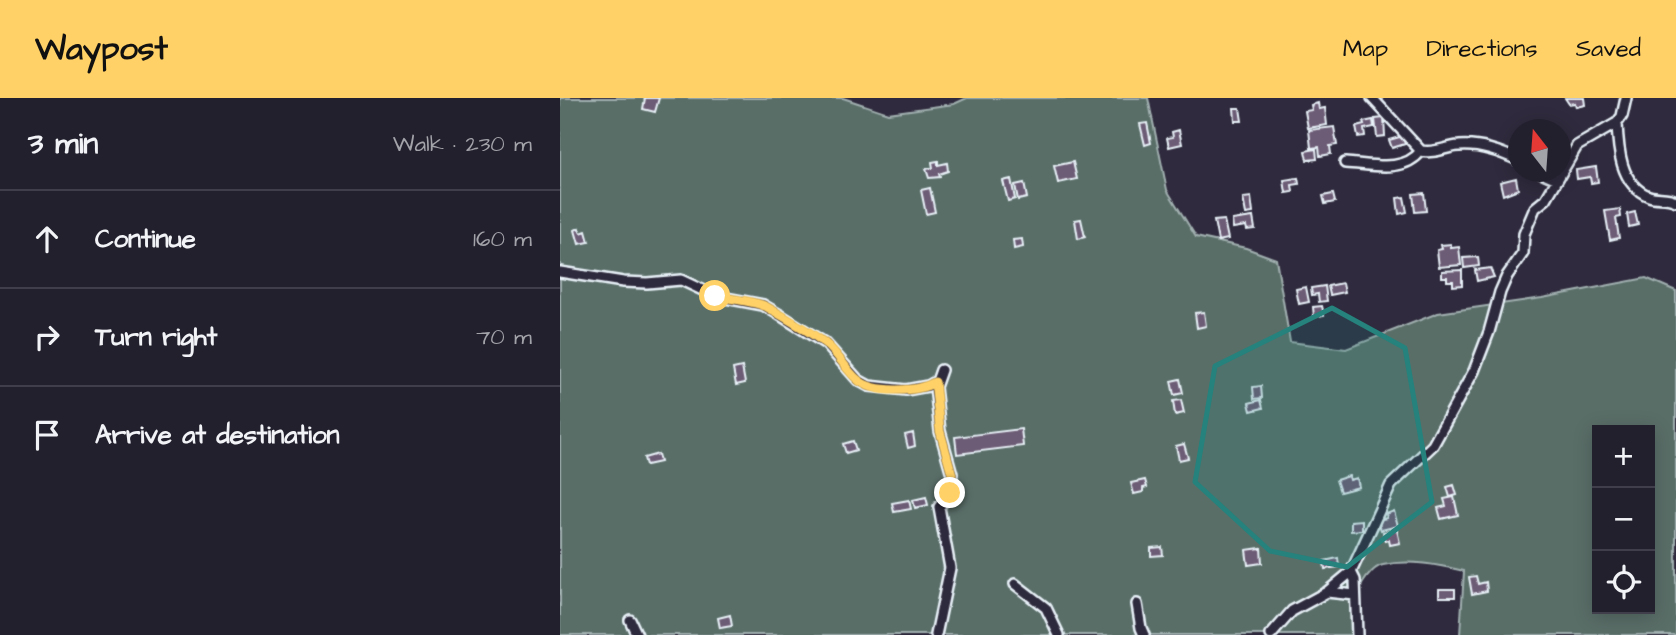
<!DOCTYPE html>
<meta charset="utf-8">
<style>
body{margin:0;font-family:"Architects Daughter",sans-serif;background:#2f2d3a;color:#f1f3f6}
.controls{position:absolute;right:21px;bottom:21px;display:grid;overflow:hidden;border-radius:0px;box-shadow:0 4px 18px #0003}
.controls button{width:63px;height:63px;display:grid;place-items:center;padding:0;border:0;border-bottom:2px solid #403e4a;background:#23202e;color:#f1f3f6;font:35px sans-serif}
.compass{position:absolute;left:948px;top:21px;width:63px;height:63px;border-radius:50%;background:#23202e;box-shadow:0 4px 18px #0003;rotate:343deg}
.stop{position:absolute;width:21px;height:21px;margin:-16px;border:5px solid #ffd166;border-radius:50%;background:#fff}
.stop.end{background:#ffd166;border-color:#fff;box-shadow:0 2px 7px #0008}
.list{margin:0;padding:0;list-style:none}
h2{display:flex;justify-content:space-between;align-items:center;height:91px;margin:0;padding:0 28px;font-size:30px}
h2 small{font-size:23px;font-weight:400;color:#a3a3aa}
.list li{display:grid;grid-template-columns:46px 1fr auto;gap:21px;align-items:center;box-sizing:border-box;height:98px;padding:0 28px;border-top:2px solid #403e4a}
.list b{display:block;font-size:26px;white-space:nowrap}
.list em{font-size:23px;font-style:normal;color:#a3a3aa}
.icon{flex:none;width:38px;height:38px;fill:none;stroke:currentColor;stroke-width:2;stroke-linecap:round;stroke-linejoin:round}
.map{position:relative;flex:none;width:1116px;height:537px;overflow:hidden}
header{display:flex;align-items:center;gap:42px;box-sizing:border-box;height:98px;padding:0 35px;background:#ffd166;color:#111}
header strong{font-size:33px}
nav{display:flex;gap:38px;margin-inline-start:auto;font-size:24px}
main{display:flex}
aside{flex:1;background:#23202e}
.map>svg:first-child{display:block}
.green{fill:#5a6e67;stroke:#a1b0b0;stroke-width:2;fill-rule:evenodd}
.building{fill:#6d5b75;stroke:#e8f1f8;stroke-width:2}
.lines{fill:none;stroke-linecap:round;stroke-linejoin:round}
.minor-casing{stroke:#e8f1f8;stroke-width:14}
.minor{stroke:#2f2a3d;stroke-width:9}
.route{stroke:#ffd166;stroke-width:9}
.marked{fill:#25827c;fill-opacity:0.2;stroke:#25827c;stroke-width:5;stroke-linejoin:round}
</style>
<header>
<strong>Waypost</strong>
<nav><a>Map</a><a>Directions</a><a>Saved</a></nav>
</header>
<main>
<aside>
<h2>3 min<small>Walk · 230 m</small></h2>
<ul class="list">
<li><svg class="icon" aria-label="ahead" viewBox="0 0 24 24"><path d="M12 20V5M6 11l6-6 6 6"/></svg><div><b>Continue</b></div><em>160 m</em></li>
<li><svg class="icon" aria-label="right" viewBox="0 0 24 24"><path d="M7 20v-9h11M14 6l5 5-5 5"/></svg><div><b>Turn right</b></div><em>70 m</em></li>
<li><svg class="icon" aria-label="arrive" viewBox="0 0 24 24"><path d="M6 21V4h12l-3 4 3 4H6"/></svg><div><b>Arrive at destination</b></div></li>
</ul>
</aside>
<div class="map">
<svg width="1116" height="537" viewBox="0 0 1116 537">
<rect width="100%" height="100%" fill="#2f2a3d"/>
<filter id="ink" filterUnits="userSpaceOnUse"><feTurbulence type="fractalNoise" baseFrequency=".0143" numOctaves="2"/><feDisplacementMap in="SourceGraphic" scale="14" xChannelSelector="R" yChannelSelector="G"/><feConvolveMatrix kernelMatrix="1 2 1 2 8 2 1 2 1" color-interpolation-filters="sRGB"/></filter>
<g filter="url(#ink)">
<!-- green -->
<path class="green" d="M0,0h283l45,15 66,-9 13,-6h181l19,92 29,47 50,11 30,11 14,83 56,7 92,-36 104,-15 104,-20 30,13v344h-216l4,-64c-25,-6 -55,-12 -81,-6 -11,2 -24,21 -26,32 -2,12 -1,26 -2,38h-795zM1037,332h53v179h-53z"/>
<!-- building -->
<path class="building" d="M85,0h14l-4,14 -12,-3z
M1005,0h19l1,7 -9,2 -1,-4 -6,1z
M758,5l1,6 6,-1 2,17 -19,3 -3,-17 7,-1 -1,-5z
M674,10h6l2,13h-7z
M824,20l1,18 -8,1 -2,-18z
M813,22l1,7 -10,2 1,7 -7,1 -2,-10 8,-2 -1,-3z
M587,25l4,20 -6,2 -5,-21z
M774,29l3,18 -7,1 1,8 -11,2 -1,-9 -8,1 -2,-18z
M619,32l3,14 -13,3 -2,-9 6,-1 -1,-5z
M843,38l2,8 -13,4 -3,-8z
M756,51l1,10 -10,1 -2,-9z
M378,63v4l9,-2 1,8 -9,3 1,3 -11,1 -3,-9 7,-1 -1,-6z
M513,64l4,17 -19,4 -4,-17z
M1036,69l2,15 -7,1 -1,-6 -13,2 -1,-9z
M738,80l1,6 -7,1 1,7 -7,1 -2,-13z
M956,80l2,11 -15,6 -3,-13z
M451,81l4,20 -7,2 -5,-20z
M464,85l3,15 -9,2 -3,-15z
M370,90l5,24 -9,2 -5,-24z
M864,95l2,18 -11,1 -2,-18z
M773,96l2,8 -10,2 -2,-8z
M691,99l2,16 -7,1 -3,-16z
M844,99l3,15 -8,2 -2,-16z
M1060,111l1,8 -5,1 3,20 -9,2 -5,-29z
M1075,114l3,13 -9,2 -2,-13z
M693,119l2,12 -8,1 -1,-4 -13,2 -1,-8z
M521,121l4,18 -7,2 -3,-19z
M664,122l4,19 -10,2 -4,-20z
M19,130l2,5 5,-2 3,11 -10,2 -4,-14z
M462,141l1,8 -9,2 -1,-9z
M891,146v4l8,-1 2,18 -22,2 -2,-17 5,-1 -1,-4z
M918,159l1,9 -15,2 -1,-10z
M930,170l4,9 -17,4 -2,-11z
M902,172v15l-9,1v-5h-6v-4h-5v-6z
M783,185l2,9 -15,3 -2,-9z
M765,188l2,15 -8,1 -1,-8 -6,1 -1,-7z
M746,189l3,15 -10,2 -3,-15z
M762,208l2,9 -10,2 -1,-10z
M644,214l2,14 -9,2 -2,-15z
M182,269l3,16 -9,2 -3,-16z
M620,281l3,14 -9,2 -3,-14z
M701,288l1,12 -8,1 -1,-12z
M621,302l3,13 -9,2 -2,-14z
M701,302l2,8 -12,3 -2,-8z
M461,331l2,17 -66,8 -2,-17z
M353,335l2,13 -7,2 -3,-13z
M293,343l3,9 -10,3 -3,-9z
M624,346l4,14 -9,2 -3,-14z
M98,356l2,8 -14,3 -2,-7z
M789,378l1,4 7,-2 2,9 -19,5 -4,-12z
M585,382l2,7 -4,1v4l-9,2 -3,-11z
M894,387l3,10 -7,2 -3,-10z
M366,399l2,8 -13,3 -2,-8z
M894,399l4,18 -17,4 -3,-11 8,-2 -2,-7z
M349,402l2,9 -17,3 -2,-9z
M834,413l4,15 -17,4 -3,-10 9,-2 -1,-4z
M802,422v10l-11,1v-10z
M837,432l3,13 -10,2 -1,-5 -4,1 -2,-9z
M602,449l1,8 -12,1v-8z
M701,450l1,15 -14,2 -2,-15z
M778,460l1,9 -14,2 -1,-8z
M916,478l2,8 8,-2 1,9 -15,3 -3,-17z
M879,491h16v8h-16z
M170,517l2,11 -12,2 -2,-10z"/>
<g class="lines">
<!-- minor casing -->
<g class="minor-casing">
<path id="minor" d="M812,0l49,53c14,3 24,-4 38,-5 19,-2 42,6 59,14
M1057,25c1,25 3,62 32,73 9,3 18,0 27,5
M785,65c25,1 58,11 76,-12
M981,74l16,7
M0,174l63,10 24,1 34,-3 34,16 48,9 17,10 46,29 32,36 11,6 37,4 22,-4 7,-4
M791,474l4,8 2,55
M455,486l31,24 13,27
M767,494l28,3
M577,506l4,24 3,7
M70,522l7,15
M376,537l14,-67 -11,-61 11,-14 2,-19 -12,-43 -5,-44 6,-17
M711,537l21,-24 35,-19 24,-20 40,-87 42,-40 41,-74 15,-39 11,-40 7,-16 16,-23 1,-19 11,-26 11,-9 31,-53 40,-23 5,-7 4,-18"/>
</g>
<!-- minor -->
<use href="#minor" class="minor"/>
</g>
</g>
<g class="lines" filter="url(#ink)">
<!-- route -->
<path class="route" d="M155,198c16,3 37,4 52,11 18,10 44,25 59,37 13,10 20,27 32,36 16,14 60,12 77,2l5,49 12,43 -2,19"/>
</g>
<!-- marked area -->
<path class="marked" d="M772,210l73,40 27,154 -85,65 -77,-16 -75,-69 20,-116z"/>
</svg>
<div class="controls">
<button>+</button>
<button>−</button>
<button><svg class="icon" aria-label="locate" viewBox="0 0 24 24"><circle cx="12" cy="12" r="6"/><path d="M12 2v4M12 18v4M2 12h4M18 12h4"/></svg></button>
</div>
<svg class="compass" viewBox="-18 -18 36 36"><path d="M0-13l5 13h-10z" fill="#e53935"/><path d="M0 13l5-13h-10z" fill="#a3a3aa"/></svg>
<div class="stop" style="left:155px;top:198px"></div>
<div class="stop end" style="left:390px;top:395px"></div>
</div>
</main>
